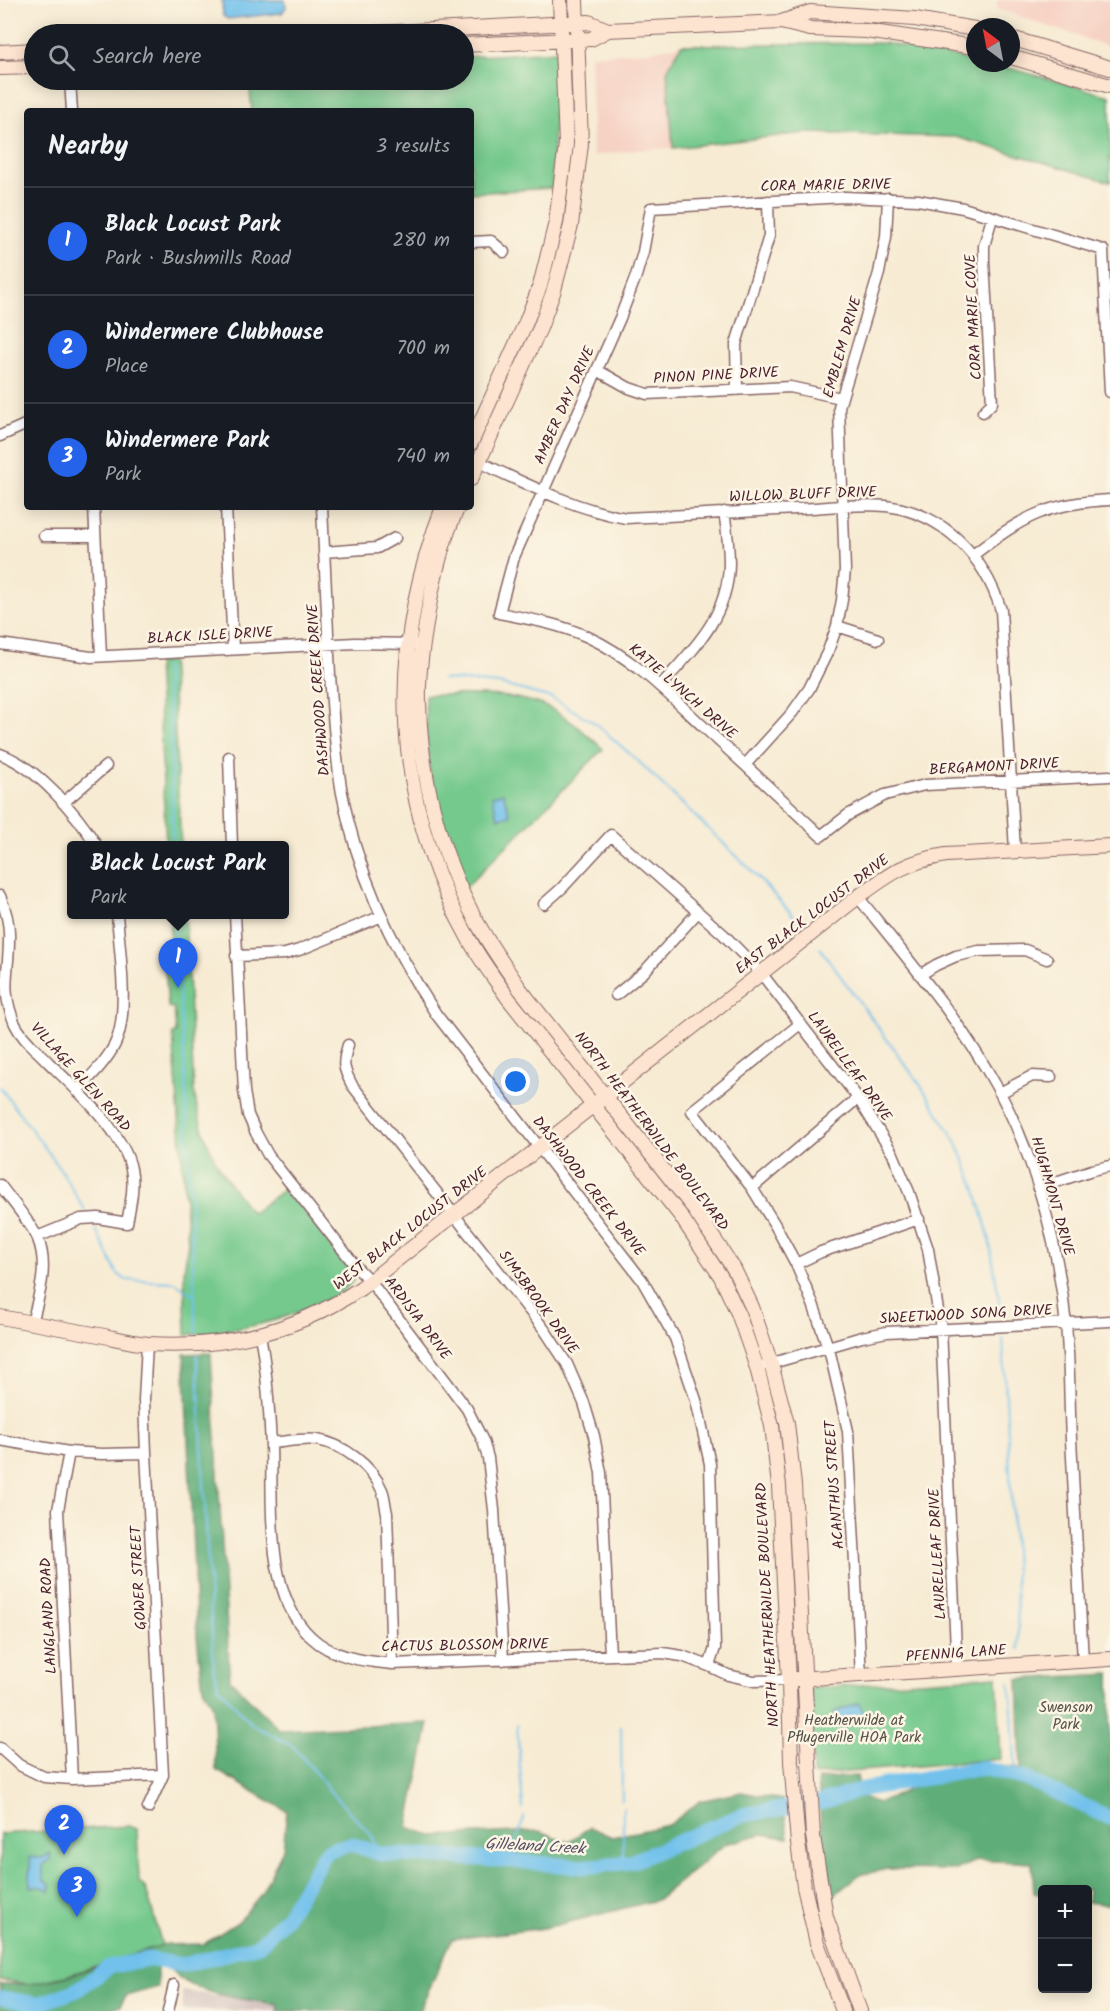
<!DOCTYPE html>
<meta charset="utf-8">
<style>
body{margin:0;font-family:Kalam,sans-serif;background:#20242c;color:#f1f3f6}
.controls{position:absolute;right:18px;bottom:18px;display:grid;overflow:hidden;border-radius:6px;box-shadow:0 3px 15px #0003}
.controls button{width:54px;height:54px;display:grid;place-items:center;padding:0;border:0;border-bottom:2px solid #363941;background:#171b24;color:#f1f3f6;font:30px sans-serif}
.compass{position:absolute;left:966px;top:18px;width:54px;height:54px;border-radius:50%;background:#171b24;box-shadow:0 3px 15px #0003;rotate:328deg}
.you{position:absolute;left:516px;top:1082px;width:21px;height:21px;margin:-15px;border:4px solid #fff;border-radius:50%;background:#1a73e8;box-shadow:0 0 0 9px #1a73e833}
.badge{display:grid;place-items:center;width:39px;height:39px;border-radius:50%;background:#2563eb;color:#fff;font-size:20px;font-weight:700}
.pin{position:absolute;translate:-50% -50px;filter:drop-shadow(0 2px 3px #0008)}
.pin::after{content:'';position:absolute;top:32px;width:21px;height:18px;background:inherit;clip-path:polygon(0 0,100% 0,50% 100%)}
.popup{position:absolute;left:67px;top:841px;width:222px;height:78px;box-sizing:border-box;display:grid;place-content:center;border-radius:6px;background:#171b24;filter:drop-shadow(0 2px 4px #0005);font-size:20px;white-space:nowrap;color:#9ea1a6}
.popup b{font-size:22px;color:#f1f3f6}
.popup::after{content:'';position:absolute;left:50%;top:100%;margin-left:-12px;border:12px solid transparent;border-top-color:#171b24}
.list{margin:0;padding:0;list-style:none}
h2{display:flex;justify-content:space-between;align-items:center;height:78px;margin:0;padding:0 24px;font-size:26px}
h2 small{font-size:20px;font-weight:400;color:#9ea1a6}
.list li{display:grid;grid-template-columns:39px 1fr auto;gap:18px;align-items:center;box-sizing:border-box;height:108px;padding:0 24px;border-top:2px solid #363941}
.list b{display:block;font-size:22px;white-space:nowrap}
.list p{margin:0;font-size:20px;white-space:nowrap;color:#9ea1a6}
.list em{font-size:20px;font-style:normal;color:#9ea1a6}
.icon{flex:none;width:33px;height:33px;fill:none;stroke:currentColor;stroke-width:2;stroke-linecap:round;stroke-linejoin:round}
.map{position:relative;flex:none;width:1110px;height:2011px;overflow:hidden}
.search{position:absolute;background:#171b24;box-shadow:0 3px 15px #0003;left:24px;top:24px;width:450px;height:66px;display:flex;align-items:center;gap:15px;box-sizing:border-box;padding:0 21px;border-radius:33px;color:#9ea1a6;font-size:22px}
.panel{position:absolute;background:#171b24;box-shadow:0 3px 15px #0003;left:24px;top:108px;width:450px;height:402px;border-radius:6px}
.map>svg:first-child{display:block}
.built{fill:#f6d2c4}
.industrial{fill:#d1bfbe}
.green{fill:#74c98d;stroke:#5f745c;stroke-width:1.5}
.forest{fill:#5fad78;stroke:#546652;stroke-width:1.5}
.water{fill:#71c1ec;stroke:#5e708c;stroke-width:1.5}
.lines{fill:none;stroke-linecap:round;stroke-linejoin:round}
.stream{stroke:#71c1ec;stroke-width:2}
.river{stroke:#71c1ec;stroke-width:15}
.street-casing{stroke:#876666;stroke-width:13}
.secondary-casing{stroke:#876666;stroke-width:16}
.street{stroke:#fff;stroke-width:10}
.secondary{stroke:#fde4d0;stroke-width:14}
.labels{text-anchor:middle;stroke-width:5;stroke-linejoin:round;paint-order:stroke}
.street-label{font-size:15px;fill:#4a1f2b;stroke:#fcf5e5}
.park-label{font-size:15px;fill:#575248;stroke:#fcf5e5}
.water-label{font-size:16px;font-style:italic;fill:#565065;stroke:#fcf5e5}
</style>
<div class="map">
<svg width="1110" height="2011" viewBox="0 0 1110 2011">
<rect width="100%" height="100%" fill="#fcf5e5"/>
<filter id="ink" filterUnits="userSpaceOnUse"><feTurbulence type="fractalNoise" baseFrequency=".0167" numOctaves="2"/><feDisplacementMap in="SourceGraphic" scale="12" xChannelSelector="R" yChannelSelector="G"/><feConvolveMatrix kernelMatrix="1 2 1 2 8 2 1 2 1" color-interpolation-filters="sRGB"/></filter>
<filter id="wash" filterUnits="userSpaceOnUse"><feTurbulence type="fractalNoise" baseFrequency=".008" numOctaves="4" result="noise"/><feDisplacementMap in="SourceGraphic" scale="24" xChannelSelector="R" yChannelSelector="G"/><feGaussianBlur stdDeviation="1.35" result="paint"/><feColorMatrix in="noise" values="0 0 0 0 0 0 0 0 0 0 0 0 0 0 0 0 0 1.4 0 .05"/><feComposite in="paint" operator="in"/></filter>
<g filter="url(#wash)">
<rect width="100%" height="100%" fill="#f7ebd3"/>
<!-- built -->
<path class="built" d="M997,0h113v47l-113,-38z
M681,45l-14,26 6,77 -38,2 -42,6 -3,-101 59,-4z"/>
<!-- industrial -->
<path class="industrial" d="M182,1991l96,13v7h-95z"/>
<!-- green -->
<path class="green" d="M885,43l90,18v2l38,6 97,27v86l-154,-45 -151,-4 -132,15 -6,-77 14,-26z
M556,51l-4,137 -81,5v-82h-219l-3,-31h215v-23z
M171,661l1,12 9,172h-15l-9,-183z
M425,695c38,0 78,-3 115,9 21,7 47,30 63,45l-138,139c-12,-33 -24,-67 -32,-101 -7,-30 -7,-62 -8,-92z
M169,915h16l9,176c8,53 25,81 58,122l34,-25 69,89c-6,12 -18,17 -29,23 -45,23 -90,31 -140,35l-2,-63 4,-30 -15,-208 3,-1 -2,-25 -6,-1 -3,-39 7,-4z
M997,1676l4,83 -188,16 -3,-85 3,-2z
M129,1826l8,3 2,53 7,7 16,56 -97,31 -35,8 -30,-4v-146z"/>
<!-- forest -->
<path class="forest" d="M211,1353l19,327 50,50 149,-7 -21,104 25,9 106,-5 29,11 22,-15 22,10 57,-12 31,-24 41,-9 42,8 5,38 -26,-4 -37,10 -68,56 -112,28 -93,11 -33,72h-141v-7c-30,-4 -85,-9 -106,-33 -2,-3 -4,-8 -6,-12l-10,-1 2,29 -32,9 -6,10 -19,5h-101v-27h30l35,-7 97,-32 42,-1 34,-22 23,-28 22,-45 4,-38 -71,-41 -3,-64 -10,-18 -6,-51 -13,-283z
M1110,1674v231l-22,-3v-12h-46v5l-8,-2 -2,-30 -55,-3 -21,10 -68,-1 -29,6 -26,21 -11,-55 -4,-62 39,-3 4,21 18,6 70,-32 44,-6 28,4 -3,-90z"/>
<!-- water -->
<path class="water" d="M222,0h63l1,7 -4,6 -54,6 -5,-3z
M503,793l7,22 -12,3 -6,-22z
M859,1703l7,16 -27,10 -6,-16z
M50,1853v7l-7,5v14l7,5v7l-7,-4h-13v-30l13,1z"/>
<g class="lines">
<!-- stream -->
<path class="stream" d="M165,667l6,72 2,107
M442,679l57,5 53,14 43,25 44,39 111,107 51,55
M175,914c1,55 7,107 10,161 4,86 7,171 11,257
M820,948l101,138 35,55 19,46 14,50 12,75
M0,1087l57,77 28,46
M96,1230l21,43 9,7 49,2 18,13
M1003,1339l16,310
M197,1355l17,318 5,14 32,37 43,23 41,50 35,36 10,21
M1010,1682l6,94
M517,1724l6,85
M621,1726l1,74
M623,1808v55
M511,1861l13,-44"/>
<!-- river -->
<path class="river" d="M0,1998l38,6 37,-13 34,-24 38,-8 37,6 75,-20 28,-29 39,-65 25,-7 29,10 121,6 82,7 48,-5 111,-47 77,-12 45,-14 118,-21 44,11 84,39"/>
</g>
</g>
<g filter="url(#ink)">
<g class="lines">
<!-- street casing -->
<g class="street-casing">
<path id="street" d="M70,80l2,31
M471,242l20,-1 13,11
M597,370l32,18 18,6 143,-7 51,11
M737,390l-1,-46 33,-108 -1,-35
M1110,392l-7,-142 -140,-42 -45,-8 -73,-3 -194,11 -8,44 -7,24 -16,42 -106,239 -15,56c31,6 60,11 89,24 46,21 82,59 119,93 38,35 76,70 114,106l27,-21 37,-20 40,-10 185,-9
M983,412l9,-9 -8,-142v-15l8,-28
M0,436l27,-12
M471,458c49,23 102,51 155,60 56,-2 112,-6 169,-9 30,-1 61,-6 91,-3 58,7 98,50 115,104l14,241
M94,507l7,149
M226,507l7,141
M322,507c3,56 5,112 8,168 3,40 5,79 12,118 15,79 50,154 94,221l206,266 33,58 21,62 14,64 5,184 -6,18
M44,536h51
M324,552l53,-4 18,-10
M973,555c50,-38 73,-52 137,-55
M837,626l41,13
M0,644l91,13 264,-14 60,1
M660,686c33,-36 68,-69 69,-122 0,-18 -2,-34 -5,-52
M0,754c36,12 76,59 97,92
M229,757l3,89
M745,765l47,-52 17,-24 19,-38 9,-25 5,-26 3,-30 -6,-163 40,-134 7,-36 2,-39
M63,803l43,-37
M0,896c6,14 10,28 9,44 0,34 -9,49 6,84 7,15 22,26 33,38 27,26 76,70 83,107 4,18 -1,37 -4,54l-29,-5 -17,1 -44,18
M858,897c50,62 103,124 141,194 37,69 60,157 67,235 4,37 3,76 5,113 4,74 8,148 12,222
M544,904l18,-16 49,-53 112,99 38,39 97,125 35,56 16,38 19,57 13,80 16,341
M235,914l9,177 4,24 8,18 12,22 90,114 12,12 97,128 16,32 5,17 6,52 9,150
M236,956l49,-2 14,-4 83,-34
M920,975l16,-10 20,-9 23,-5 46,-1 22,9
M616,995l28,-23 54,-60
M800,1024l-108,87 60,77 23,37 21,39 17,40 17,49 18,78 13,245
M348,1045c-6,19 -5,23 4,40l192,244 23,35 17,39 10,33 7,37 9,182
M77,1091c14,-15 29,-29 38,-47 15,-30 4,-96 2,-130
M1000,1093l32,-17 19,1
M0,1185c11,15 31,38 38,54 11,28 1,56 -6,84
M752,1188l106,-90
M1038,1188l54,-18 18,-4
M796,1264l25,-12 98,-33
M260,1335c7,36 9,73 11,110 2,59 -7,148 40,192 22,21 53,24 81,27l271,-11 19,3 27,10 19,9 26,6 35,-1
M147,1344l-3,56 2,53 17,322 -15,33
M766,1365l96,-28 25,-5 223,-11
M0,1440l69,12 33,2 44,-1
M271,1443c14,-1 32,-5 46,-3 26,4 55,26 65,50 3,7 3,16 5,23l5,151
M69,1452l-11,58 14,269
M0,1748l19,17 25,12 28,2 91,-4
M168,2011l6,-26"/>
</g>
<!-- secondary casing -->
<g class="secondary-casing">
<path id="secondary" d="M781,22l29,7 56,2 109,16
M352,34l237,-12 19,8
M1011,38l99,30
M464,45l127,-6 17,-9 173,-8 29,-10 105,7 60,10
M0,52l34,-2
M1011,57l99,29
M0,68l34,-1
M471,443l55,-121 14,-36 16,-64 10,-78 -6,-144
M471,479l69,-151 14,-38 17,-65 10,-81 -5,-144
M443,507c-57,145 -50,298 27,434 11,20 25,38 38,57l172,217 41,62 17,36 19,55 15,58 7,60 10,194 2,82 7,81 6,44 13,56 26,68
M458,507c-16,33 -24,69 -30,105 -5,30 -10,60 -9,90 1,79 25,167 66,234 11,18 23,35 35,53l172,217 42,63 18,38 19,57 16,59 7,62 19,351 13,81 34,94
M0,1317c33,6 66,12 99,18 16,3 33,8 50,9 77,5 148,-13 212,-56l497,-391c33,-24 47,-35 88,-42l164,-9
M797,1679l313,-20"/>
</g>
<!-- street -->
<use href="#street" class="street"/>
<!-- secondary -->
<use href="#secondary" class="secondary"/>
</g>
</g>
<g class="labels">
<!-- street labels -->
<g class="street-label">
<text transform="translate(826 185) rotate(-1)" y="5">CORA MARIE DRIVE</text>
<text transform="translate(973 317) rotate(-93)" y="5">CORA MARIE COVE</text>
<text transform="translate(842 347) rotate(-74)" y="5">EMBLEM DRIVE</text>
<text transform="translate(716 375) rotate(-3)" y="5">PINON PINE DRIVE</text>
<text transform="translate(564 405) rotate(-66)" y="5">AMBER DAY DRIVE</text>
<text transform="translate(803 494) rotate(-2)" y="5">WILLOW BLUFF DRIVE</text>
<text transform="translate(210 635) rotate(-3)" y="5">BLACK ISLE DRIVE</text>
<text transform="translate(318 690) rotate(-94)" y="5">DASHWOOD CREEK DRIVE</text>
<text transform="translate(683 691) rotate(41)" y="5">KATIE LYNCH DRIVE</text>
<text transform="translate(994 766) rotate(-3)" y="5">BERGAMONT DRIVE</text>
<text transform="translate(812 914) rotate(-37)" y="5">EAST BLACK LOCUST DRIVE</text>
<text transform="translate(850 1066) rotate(54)" y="5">LAURELLEAF DRIVE</text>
<text transform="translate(81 1077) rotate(48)" y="5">VILLAGE GLEN ROAD</text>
<text transform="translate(652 1131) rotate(53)" y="5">NORTH HEATHERWILDE BOULEVARD</text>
<text transform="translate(589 1186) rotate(52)" y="5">DASHWOOD CREEK DRIVE</text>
<text transform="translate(1053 1196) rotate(74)" y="5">HUGHMONT DRIVE</text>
<text transform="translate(410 1228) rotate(-38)" y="5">WEST BLACK LOCUST DRIVE</text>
<text transform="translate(539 1302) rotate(54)" y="5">SIMSBROOK DRIVE</text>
<text transform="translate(966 1314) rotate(-3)" y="5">SWEETWOOD SONG DRIVE</text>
<text transform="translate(418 1318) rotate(53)" y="5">ARDISIA DRIVE</text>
<text transform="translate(834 1485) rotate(-94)" y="5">ACANTHUS STREET</text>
<text transform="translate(937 1554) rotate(-93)" y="5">LAURELLEAF DRIVE</text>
<text transform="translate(138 1578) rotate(-93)" y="5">GOWER STREET</text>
<text transform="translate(767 1605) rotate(-93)" y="5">NORTH HEATHERWILDE BOULEVARD</text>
<text transform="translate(48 1616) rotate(-93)" y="5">LANGLAND ROAD</text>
<text transform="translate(465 1645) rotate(-1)" y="5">CACTUS BLOSSOM DRIVE</text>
<text transform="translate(956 1653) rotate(-4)" y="5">PFENNIG LANE</text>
</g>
<!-- park labels -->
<g class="park-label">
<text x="1066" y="1712">Swenson<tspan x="1066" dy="17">Park</tspan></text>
<text x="854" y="1725">Heatherwilde at<tspan x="854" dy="17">Pflugerville HOA Park</tspan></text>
</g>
<!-- water labels -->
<g class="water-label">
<text transform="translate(535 1845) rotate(3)" y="6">Gilleland Creek</text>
</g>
</g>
</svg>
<div class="controls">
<button>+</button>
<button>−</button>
</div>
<svg class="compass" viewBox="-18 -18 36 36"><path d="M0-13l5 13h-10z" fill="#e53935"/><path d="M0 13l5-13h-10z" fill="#9ea1a6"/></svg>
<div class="you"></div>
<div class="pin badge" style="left:178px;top:988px">1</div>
<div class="popup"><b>Black Locust Park</b>Park</div>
<div class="pin badge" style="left:64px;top:1855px">2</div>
<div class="pin badge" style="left:77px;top:1917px">3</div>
<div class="search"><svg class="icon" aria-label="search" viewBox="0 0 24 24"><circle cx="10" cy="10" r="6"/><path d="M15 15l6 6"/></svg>Search here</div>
<section class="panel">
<h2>Nearby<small>3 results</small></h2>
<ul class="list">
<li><span class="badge">1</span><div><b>Black Locust Park</b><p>Park · Bushmills Road</p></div><em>280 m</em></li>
<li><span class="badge">2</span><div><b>Windermere Clubhouse</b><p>Place</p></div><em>700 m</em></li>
<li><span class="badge">3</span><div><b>Windermere Park</b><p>Park</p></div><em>740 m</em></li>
</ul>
</section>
</div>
